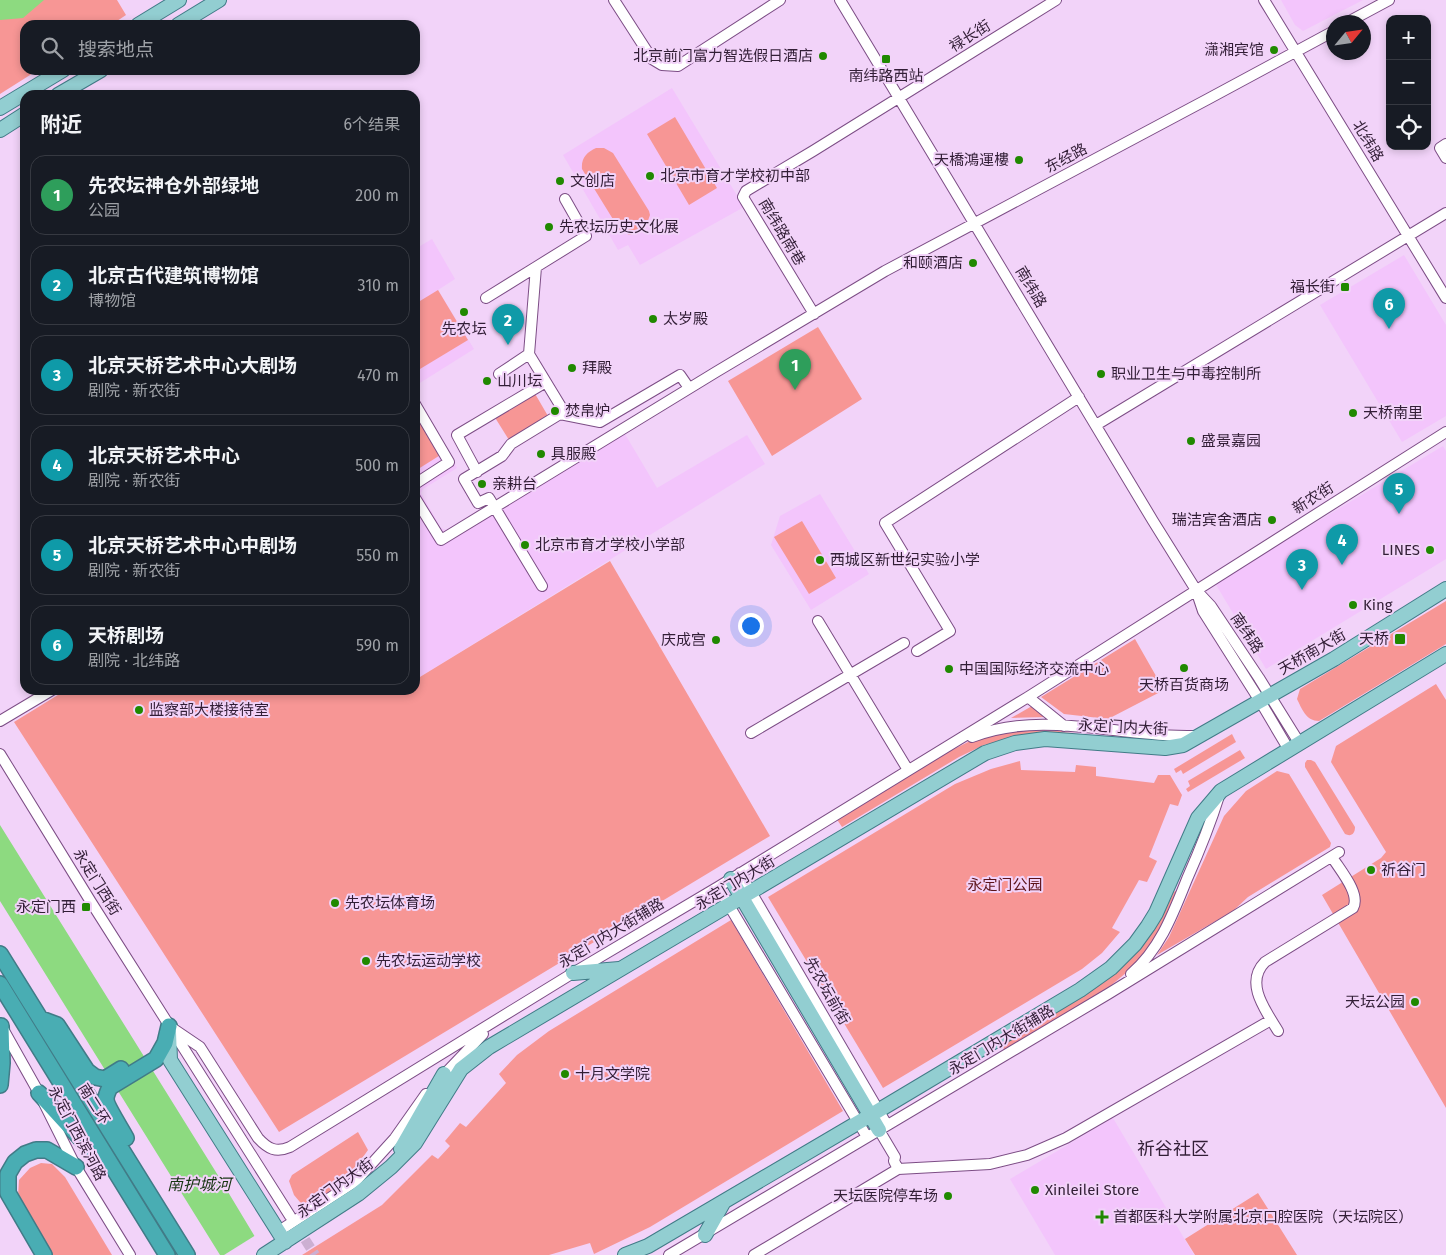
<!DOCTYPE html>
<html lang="zh">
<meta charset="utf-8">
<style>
body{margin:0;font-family:"Fira Sans","Noto Sans SC",sans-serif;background:#20242c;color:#f1f3f6}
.controls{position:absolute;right:15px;top:15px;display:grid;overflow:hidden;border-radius:10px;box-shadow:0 2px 8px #0003}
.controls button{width:45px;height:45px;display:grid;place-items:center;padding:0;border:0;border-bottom:1px solid #363941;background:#171b24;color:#f1f3f6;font:25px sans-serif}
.compass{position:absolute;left:1326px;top:15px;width:45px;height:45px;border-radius:50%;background:#171b24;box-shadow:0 2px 8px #0003;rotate:61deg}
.you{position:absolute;left:750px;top:625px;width:18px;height:18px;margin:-12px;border:4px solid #fff;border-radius:50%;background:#1a73e8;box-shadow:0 0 0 8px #1a73e833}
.badge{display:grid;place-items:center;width:32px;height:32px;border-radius:50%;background:#208900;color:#fff;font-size:16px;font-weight:700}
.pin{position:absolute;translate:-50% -41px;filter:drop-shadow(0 1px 2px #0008)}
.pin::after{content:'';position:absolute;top:26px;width:18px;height:15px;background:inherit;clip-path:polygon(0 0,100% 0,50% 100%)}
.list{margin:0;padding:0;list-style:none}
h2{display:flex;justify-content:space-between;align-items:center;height:65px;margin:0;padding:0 20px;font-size:21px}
h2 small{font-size:16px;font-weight:400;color:#9ea1a6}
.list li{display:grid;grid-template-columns:32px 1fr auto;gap:15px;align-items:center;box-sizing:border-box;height:80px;margin:0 10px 10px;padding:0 10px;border:1px solid #363941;border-radius:15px}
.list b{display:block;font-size:19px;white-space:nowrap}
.list p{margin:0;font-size:16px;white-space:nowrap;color:#9ea1a6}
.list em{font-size:16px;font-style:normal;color:#9ea1a6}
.icon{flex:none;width:28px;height:28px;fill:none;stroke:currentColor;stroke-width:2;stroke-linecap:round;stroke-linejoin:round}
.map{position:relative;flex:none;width:1446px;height:1255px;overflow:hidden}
.search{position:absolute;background:#171b24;box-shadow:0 2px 8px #0003;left:20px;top:20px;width:400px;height:55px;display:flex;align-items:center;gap:12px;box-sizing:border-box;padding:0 18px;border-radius:15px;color:#9ea1a6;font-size:19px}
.panel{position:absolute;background:#171b24;box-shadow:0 2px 8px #0003;left:20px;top:90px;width:400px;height:605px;border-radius:15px}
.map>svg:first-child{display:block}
.built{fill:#f3c5fc}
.green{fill:#f79695}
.water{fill:#8dda80}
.pier{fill:#f2d3f9}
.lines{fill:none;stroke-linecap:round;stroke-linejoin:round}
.minor-tunnel{stroke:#ccafd2;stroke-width:10;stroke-dasharray:10 5;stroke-linecap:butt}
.minor-casing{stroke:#7c4d85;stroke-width:12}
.major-casing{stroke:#417b87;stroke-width:16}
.highway-casing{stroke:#417b87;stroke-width:18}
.minor{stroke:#fff;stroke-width:10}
.major{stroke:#92ced1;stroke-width:14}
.highway{stroke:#49adb3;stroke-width:15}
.poi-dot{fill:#208900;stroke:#f2d3f9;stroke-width:2}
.labels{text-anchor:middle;stroke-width:4;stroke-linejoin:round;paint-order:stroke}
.street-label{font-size:15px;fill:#321e36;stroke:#f2d3f9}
.poi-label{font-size:15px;fill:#321e36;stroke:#f2d3f9;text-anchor:start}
.park-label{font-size:15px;fill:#5b1219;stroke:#f2d3f9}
.water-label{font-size:16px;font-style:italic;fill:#173512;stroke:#f2d3f9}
.quarter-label{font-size:18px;fill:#321e36;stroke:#f2d3f9}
</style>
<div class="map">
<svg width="1446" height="1255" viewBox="0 0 1446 1255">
<rect width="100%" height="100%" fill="#f2d3f9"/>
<!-- built -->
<path class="built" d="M1281,0h82l-60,31 -8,-6z
M672,88l72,119 -104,58 -12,-20 -10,5 -55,-95z
M432,239l23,40 -17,11 36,59 -59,37v-137z
M1404,255l42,70v91l-44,26 -82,-137z
M415,394l42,74 -34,21 -2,4 20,35 5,2 36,-22 3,4 137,-83 35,59 90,-53 18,29 -350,216z
M1443,446l3,5v108l-180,110 -51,-86z
M820,494l49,80 -58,36 -40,-65 9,-29z
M1113,1118l81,137h-139l-45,-76z"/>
<!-- green -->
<path class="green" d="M0,0h117l9,15 -15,10h-86v45h13l-38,24z
M675,117l42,71 -28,17 -42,-71z
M596,148h8l9,5 36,58 1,4 -4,11 -8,8 -9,1 -10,-6 -37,-60c-1,-11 5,-17 14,-21z
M438,290l30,50 -53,32v-68z
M818,327l44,72 -90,57 -44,-75z
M534,392l14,24 -39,24 -15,-24z
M415,409l27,45 -27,17z
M802,521l34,57 -27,16 -35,-57z
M610,561l160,275 -491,296 -265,-410 52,-32h349v-10z
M1446,601v43l-127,77c-13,0 -17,-12 -22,-22l3,-10z
M1135,639l29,51 -56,29 -44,-5 -23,-17z
M1436,684l10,16v408l-124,-213 59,-37 5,-6 -55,-90 5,-16z
M1032,706l15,11 -36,1z
M1030,729l46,3 -40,2 -24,4 -28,7 -25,12 -117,70 -6,-9 112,-66 22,-11 25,-7z
M1232,734l4,8 -53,32 -2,-4 -5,3 -2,-4z
M1240,750l5,8 -57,34 -2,-3 4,-3 -2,-5z
M1307,760h4l4,2 40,65c0,7 -4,10 -10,7l-40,-67v-4z
M1020,761l1,9 54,2 1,-7 20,2v9l58,7 4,-8h12l12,20 -4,11 -8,-2 -21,53 8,4 -10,21 -8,-2 -27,48 8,4 -18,21 -20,16 -199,119 -115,-191 187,-113 36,-15z
M1277,771l12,3 42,69 -1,4 -82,50 -15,14 -76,44 12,-18 55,-121 22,-25z
M1177,890l-19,43 -25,34 -31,26 -97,58 -4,-7c47,-28 109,-57 142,-99 13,-16 22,-34 31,-53z
M731,920l112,191 -193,116 -56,27 -4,-11 -41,12h-247l80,-50 50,-50 6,4 12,-13 -5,-5 15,-18 6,4 40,-44 -7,-9 18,-19 32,-24z
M358,1132l10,18c-18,26 -35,42 -63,58l-11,-13 -5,-14 3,-6z
M41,1163l11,1 13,13 47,78h-60l-34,-59 1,-16 11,-12z
M1258,1193l39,62h-102l-10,-16z"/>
<!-- water -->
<path class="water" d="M0,0h44l-21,18 -23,2z
M0,825l219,352 47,78h-46l-220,-354z"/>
<!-- pier -->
<path class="pier" d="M256,1235l12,20h-44z"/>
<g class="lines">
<!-- minor-tunnel -->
<path class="minor-tunnel" d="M297,1227l18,28"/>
<!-- minor casing -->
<g class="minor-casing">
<path id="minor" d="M614,0l38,59 10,6 16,1 102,-66
M840,0l313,521 43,69 15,16 48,72 41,66
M1264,0l182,298
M1348,22l41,-22
M1446,144l-6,4 6,10
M565,199l21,37 -50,31 -7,87 37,61
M486,298l50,-31
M814,314l-71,-117 3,-6 67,-40 243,-151
M499,374l30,-20
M415,404l34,58 -34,22
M1096,425l350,-212
M477,472l-20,-37 89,-53
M415,498l26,42 275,-168 169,-101 323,-172 126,-68
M542,586l-53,-88 -11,5 -14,-24 38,-23 9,-12 49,-30 40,8 80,-47 9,13
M1197,593l6,18 57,90 29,49
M818,621l90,149
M917,651l33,-20 -65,-108 194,-126
M1028,697l36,29
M0,721l52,-31
M751,733l153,-90
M972,737c61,-24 128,-6 191,-2 11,1 23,1 35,1
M0,754l91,148 199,314
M740,873l147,252
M718,887l149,250
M1131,974c29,-25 42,-60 56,-95 12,-27 23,-54 32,-83
M169,1026l31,21 58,91c10,11 18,15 32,9l283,-174 145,-86 310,-190 418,-265
M3,1029l36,64 37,74 54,88
M1278,1031c-12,-20 -34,-48 -13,-69l88,-54c8,-14 -13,-38 -21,-51
M441,1078l42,-44
M879,1130l16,27 -1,4 4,8
M279,1231l77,-50 39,-43 31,-44
M669,1255l439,-261 231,-142
M754,1255l144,-86 92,-5 37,-9 39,-17 205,-118"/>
</g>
<!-- major casing -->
<g class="major-casing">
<path id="major" d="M138,25l41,-25
M178,25l41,-25
M58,95l43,-25
M0,108l63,-38
M0,130l25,-16
M731,879l148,251
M573,973l46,-4
M169,1032l1,28 115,182
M401,1149l43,-75
M705,1235l18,-32
M264,1255l94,-61 33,-27 24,-24 46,-74 28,-22 496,-294 30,-10 30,-4 120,9 18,-3 151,-86 112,-70
M625,1255l23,-9 223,-131 209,-125 31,-22 24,-24 13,-18 8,-13 42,-95 23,-27 225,-137"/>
</g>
<!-- highway casing -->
<g class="highway-casing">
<path id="highway" d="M0,954l187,301
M0,984l167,271
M41,1019l16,6 30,46 8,6 10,2 16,-10
M0,1085l2,-22 -1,-37
M39,1093l63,69
M126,1138c-4,-8 -20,-32 -20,-39 0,-4 2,-8 4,-12l46,-28 9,-16 4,-17
M44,1255l-36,-62v-19l7,-12 10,-8 11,-4h11l29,17"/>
</g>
<!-- minor -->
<use href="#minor" class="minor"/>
<!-- major -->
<use href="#major" class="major"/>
<!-- highway -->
<use href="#highway" class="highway"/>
</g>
<!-- markers -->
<g class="poi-dot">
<circle cx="1274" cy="50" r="5"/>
<circle cx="823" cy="56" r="5"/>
<rect x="881" y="54" width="10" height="10" rx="2.5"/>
<circle cx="1019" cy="160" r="5"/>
<circle cx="650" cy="176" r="5"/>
<circle cx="560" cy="181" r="5"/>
<circle cx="549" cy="227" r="5"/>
<circle cx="973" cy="263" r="5"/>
<rect x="1340" y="282" width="10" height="10" rx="2.5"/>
<circle cx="464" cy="312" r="5"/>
<circle cx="653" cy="319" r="5"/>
<circle cx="572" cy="368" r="5"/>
<circle cx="1101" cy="374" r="5"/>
<circle cx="487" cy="381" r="5"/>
<circle cx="555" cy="411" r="5"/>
<circle cx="1353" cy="413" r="5"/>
<circle cx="1191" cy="441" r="5"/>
<circle cx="541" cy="454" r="5"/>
<circle cx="482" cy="484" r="5"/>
<circle cx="1272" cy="520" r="5"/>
<circle cx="525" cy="545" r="5"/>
<circle cx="1430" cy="550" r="5"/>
<circle cx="820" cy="560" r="5"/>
<circle cx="1353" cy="605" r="5"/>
<rect x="1394" y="633" width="12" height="12" rx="2.5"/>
<circle cx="716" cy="640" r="5"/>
<circle cx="1184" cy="668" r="5"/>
<circle cx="949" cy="669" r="5"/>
<circle cx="139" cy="710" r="5"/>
<circle cx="1371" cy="870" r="5"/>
<circle cx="335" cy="903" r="5"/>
<rect x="81" y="902" width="10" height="10" rx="2.5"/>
<circle cx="366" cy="961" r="5"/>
<circle cx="1415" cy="1002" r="5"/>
<circle cx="565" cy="1074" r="5"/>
<circle cx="1035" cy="1190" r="5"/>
<circle cx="948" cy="1196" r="5"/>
<path d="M1099.5 1209.5h5v5h5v5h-5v5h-5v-5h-5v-5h5z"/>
</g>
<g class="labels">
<!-- street labels -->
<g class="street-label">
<text transform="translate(970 36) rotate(-32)" y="5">禄长街</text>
<text transform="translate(1368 141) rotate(59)" y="5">北纬路</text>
<text transform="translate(1066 158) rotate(-28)" y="5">东经路</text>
<text transform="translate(782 232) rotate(59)" y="5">南纬路南巷</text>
<text transform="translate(1031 287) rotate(59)" y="5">南纬路</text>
<text transform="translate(1313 498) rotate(-32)" y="5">新农街</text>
<text transform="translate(1247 633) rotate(56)" y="5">南纬路</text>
<text transform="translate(1312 652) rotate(-30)" y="5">天桥南大街</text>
<text transform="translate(1123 727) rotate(3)" y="5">永定门内大街</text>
<text transform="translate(97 882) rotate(58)" y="5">永定门西街</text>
<text transform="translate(735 883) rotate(-31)" y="5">永定门内大街</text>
<text transform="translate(611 933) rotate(-31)" y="5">永定门内大街辅路</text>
<text transform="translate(827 991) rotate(60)" y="5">先农坛前街</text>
<text transform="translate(1001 1040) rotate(-31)" y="5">永定门内大街辅路</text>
<text transform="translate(94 1104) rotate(58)" y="5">南二环</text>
<text transform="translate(77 1133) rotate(62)" y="5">永定门西滨河路</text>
<text transform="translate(335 1188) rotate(-36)" y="5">永定门内大街</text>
</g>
<!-- poi labels -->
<g class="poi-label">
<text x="1264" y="55" text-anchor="end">潇湘宾馆</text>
<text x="813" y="61" text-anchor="end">北京前门富力智选假日酒店</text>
<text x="886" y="81" text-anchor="middle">南纬路西站</text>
<text x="1009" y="165" text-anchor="end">天橋鴻運樓</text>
<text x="660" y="181">北京市育才学校初中部</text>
<text x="570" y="186">文创店</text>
<text x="559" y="232">先农坛历史文化展</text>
<text x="963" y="268" text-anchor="end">和颐酒店</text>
<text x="1335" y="292" text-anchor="end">福长街</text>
<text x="663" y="324">太岁殿</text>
<text x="464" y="334" text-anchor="middle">先农坛</text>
<text x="582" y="373">拜殿</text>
<text x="1111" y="379">职业卫生与中毒控制所</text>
<text x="497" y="386">山川坛</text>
<text x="565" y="416">焚帛炉</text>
<text x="1363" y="418">天桥南里</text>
<text x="1201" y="446">盛景嘉园</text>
<text x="551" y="459">具服殿</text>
<text x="492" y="489">亲耕台</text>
<text x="1262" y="525" text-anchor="end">瑞洁宾舍酒店</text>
<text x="535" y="550">北京市育才学校小学部</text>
<text x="1420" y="555" text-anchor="end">LINES</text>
<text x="830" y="565">西城区新世纪实验小学</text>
<text x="1363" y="610">King</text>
<text x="1389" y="644" text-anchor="end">天桥</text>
<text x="706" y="645" text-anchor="end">庆成宫</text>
<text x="959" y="674">中国国际经济交流中心</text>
<text x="1184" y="690" text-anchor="middle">天桥百货商场</text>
<text x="149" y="715">监察部大楼接待室</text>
<text x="1381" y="875">祈谷门</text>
<text x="345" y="908">先农坛体育场</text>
<text x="76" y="912" text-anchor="end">永定门西</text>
<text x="376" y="966">先农坛运动学校</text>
<text x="1405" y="1007" text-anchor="end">天坛公园</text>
<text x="575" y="1079">十月文学院</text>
<text x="1045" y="1195">Xinleilei Store</text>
<text x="938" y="1201" text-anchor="end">天坛医院停车场</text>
<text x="1113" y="1222">首都医科大学附属北京口腔医院（天坛院区）</text>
</g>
<!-- park labels -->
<g class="park-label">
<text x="1005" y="890">永定门公园</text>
</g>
<!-- water labels -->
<g class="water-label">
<text x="199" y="1190">南护城河</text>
</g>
<!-- quarter labels -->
<g class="quarter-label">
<text x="1173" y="1155">祈谷社区</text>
</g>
</g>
</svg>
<div class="controls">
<button>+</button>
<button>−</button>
<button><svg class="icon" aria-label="locate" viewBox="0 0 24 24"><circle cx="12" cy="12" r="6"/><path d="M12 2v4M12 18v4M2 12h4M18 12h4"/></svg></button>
</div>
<svg class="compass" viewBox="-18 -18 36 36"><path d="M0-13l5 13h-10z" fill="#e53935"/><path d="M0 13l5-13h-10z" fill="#9ea1a6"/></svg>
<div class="you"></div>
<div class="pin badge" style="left:795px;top:390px;background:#2e9e5b">1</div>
<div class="pin badge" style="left:508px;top:345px;background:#0f9aa8">2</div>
<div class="pin badge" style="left:1302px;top:590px;background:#0f9aa8">3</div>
<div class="pin badge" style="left:1342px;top:565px;background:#0f9aa8">4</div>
<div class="pin badge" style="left:1399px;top:514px;background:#0f9aa8">5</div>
<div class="pin badge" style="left:1389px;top:329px;background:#0f9aa8">6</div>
<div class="search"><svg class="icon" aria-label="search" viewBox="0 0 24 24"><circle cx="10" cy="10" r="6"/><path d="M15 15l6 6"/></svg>搜索地点</div>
<section class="panel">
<h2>附近<small>6个结果</small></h2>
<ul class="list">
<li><span class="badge" style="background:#2e9e5b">1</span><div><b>先农坛神仓外部绿地</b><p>公园</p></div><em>200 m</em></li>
<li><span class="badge" style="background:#0f9aa8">2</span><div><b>北京古代建筑博物馆</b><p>博物馆</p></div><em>310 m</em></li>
<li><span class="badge" style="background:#0f9aa8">3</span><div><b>北京天桥艺术中心大剧场</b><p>剧院 · 新农街</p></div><em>470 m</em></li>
<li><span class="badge" style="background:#0f9aa8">4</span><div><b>北京天桥艺术中心</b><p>剧院 · 新农街</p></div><em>500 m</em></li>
<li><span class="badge" style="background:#0f9aa8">5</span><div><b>北京天桥艺术中心中剧场</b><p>剧院 · 新农街</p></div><em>550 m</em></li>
<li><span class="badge" style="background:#0f9aa8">6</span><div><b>天桥剧场</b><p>剧院 · 北纬路</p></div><em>590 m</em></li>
</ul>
</section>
</div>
